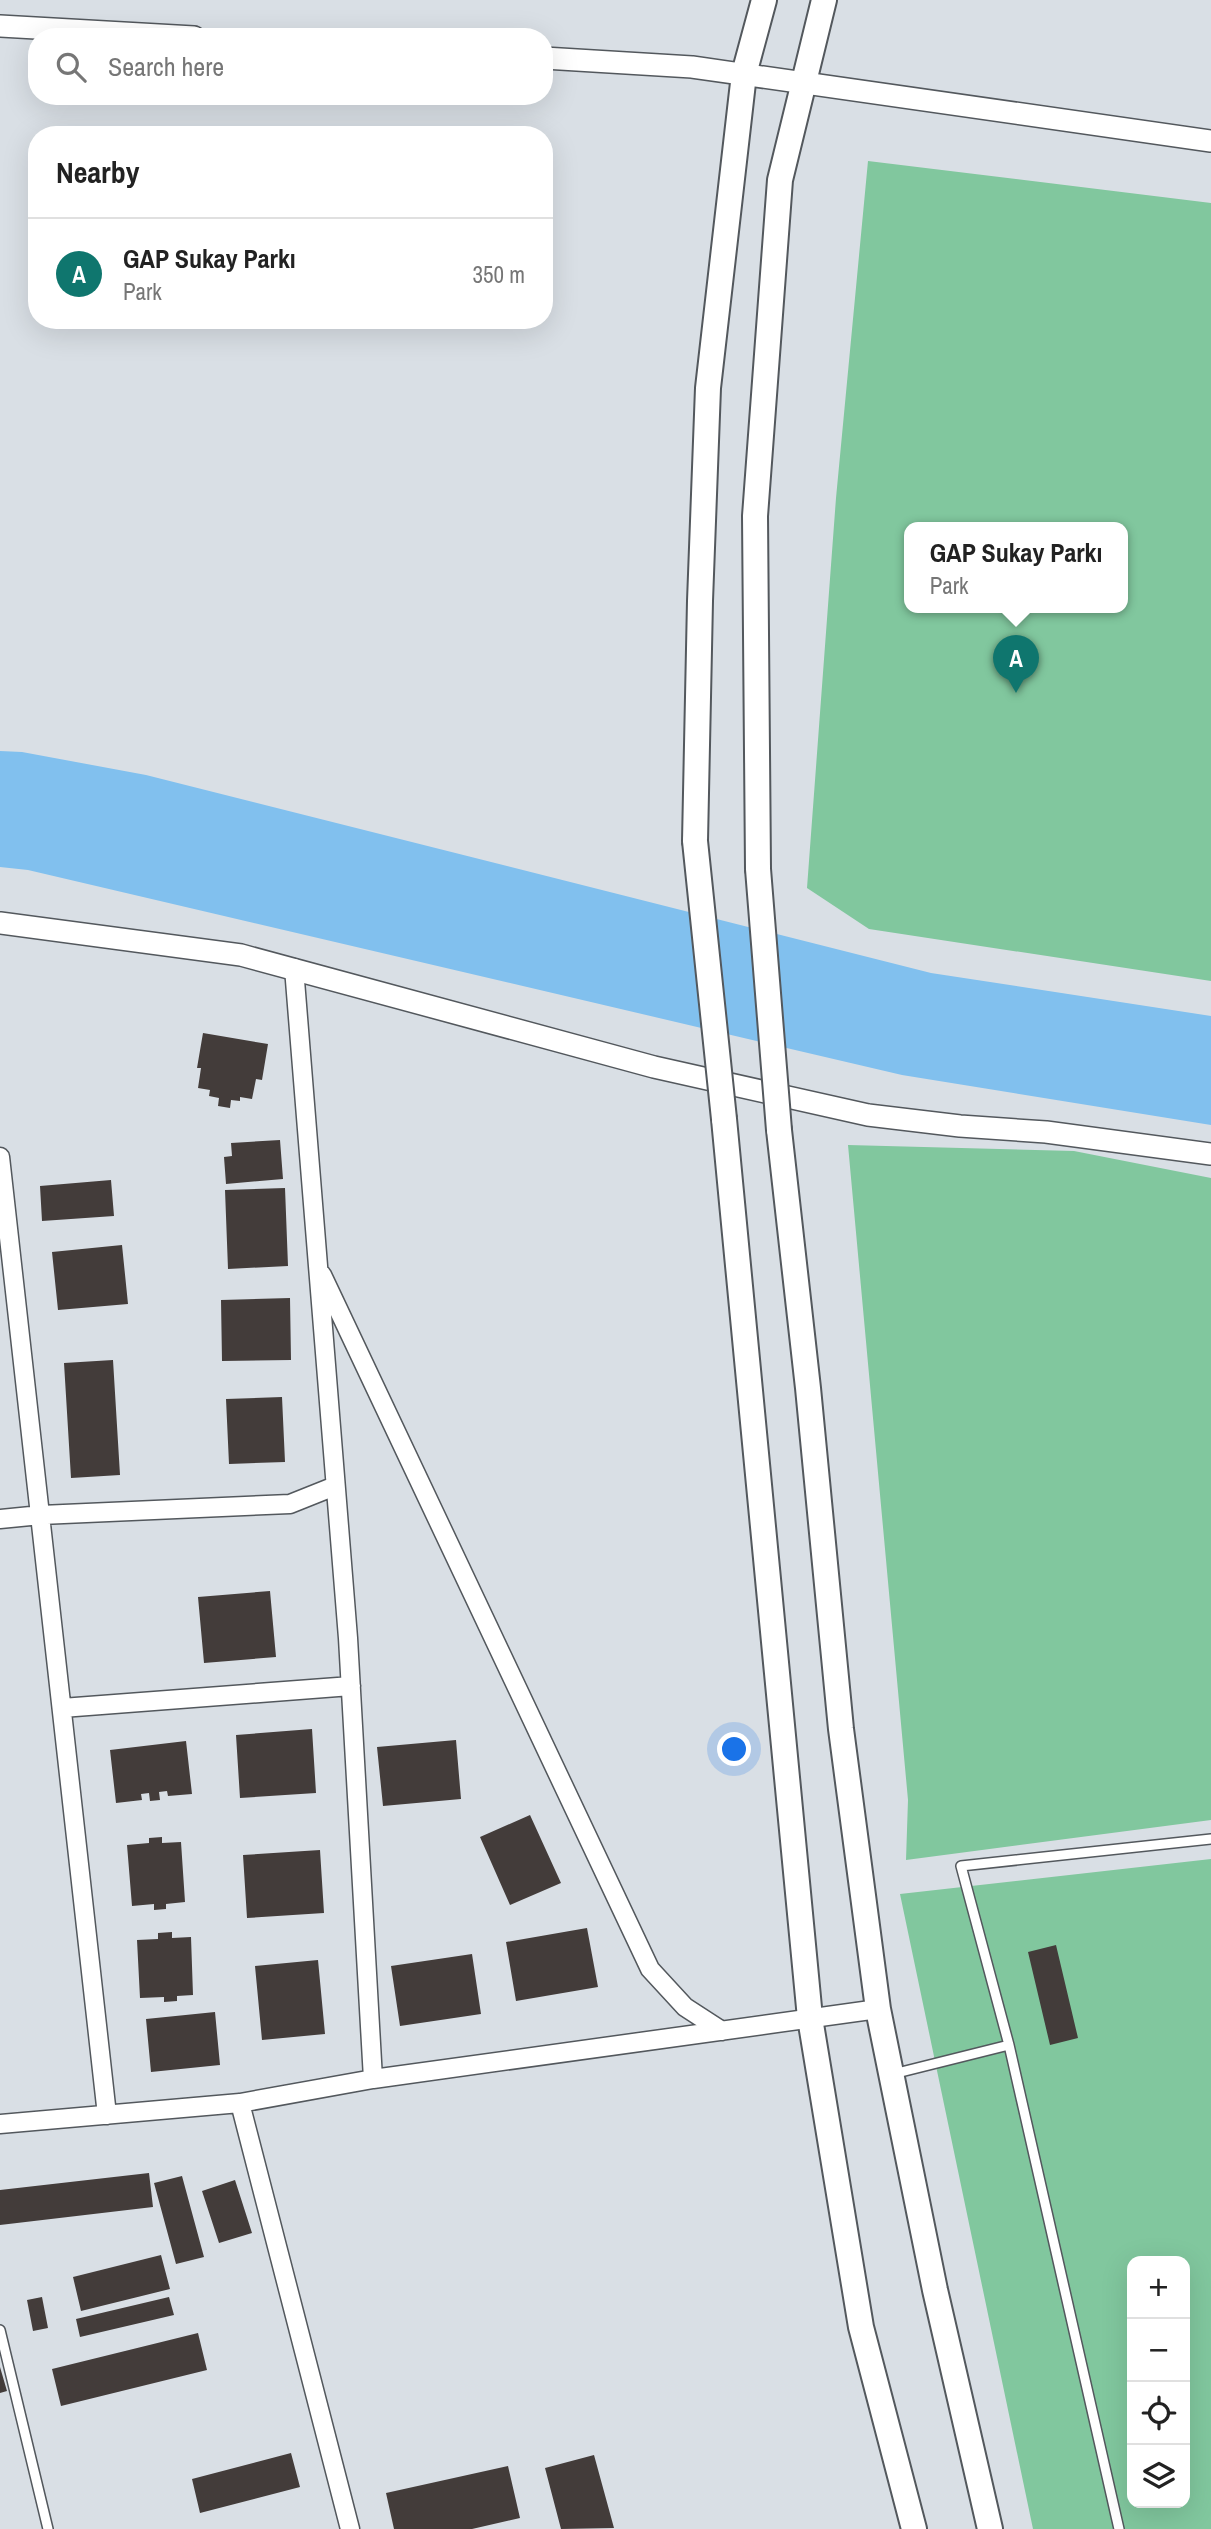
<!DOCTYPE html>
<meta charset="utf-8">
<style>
body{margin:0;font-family:"Archivo Narrow",sans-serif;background:#f6f6f6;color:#222}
.controls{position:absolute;right:21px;bottom:21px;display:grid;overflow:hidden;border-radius:14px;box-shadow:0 7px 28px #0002}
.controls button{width:63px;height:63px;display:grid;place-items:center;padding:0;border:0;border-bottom:2px solid #e0e0e0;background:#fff;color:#222;font:35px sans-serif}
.you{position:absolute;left:735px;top:1750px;width:24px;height:24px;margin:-18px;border:5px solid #fff;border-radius:50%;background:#1a73e8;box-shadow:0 0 0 10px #1a73e833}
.badge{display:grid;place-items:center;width:46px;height:46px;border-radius:50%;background:#0f766e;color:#fff;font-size:23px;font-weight:700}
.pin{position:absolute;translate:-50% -58px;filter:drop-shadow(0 2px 4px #0008)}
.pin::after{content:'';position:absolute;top:37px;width:24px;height:21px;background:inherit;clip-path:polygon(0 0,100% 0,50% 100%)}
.popup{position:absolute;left:904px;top:522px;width:224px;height:91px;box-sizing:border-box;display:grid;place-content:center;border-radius:14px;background:#fff;filter:drop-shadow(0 2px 5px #0005);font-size:23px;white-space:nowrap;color:#767676}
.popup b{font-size:26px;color:#222}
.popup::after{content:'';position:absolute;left:50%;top:100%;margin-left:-14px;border:14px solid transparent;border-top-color:#fff}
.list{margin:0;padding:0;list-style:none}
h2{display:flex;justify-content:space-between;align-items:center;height:91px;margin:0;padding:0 28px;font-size:30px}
h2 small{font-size:23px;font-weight:400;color:#767676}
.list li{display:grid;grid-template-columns:46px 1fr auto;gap:21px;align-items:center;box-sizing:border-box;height:112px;padding:0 28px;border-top:2px solid #e0e0e0}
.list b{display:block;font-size:26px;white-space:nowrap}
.list p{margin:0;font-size:23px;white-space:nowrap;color:#767676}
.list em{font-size:23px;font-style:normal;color:#767676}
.icon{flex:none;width:38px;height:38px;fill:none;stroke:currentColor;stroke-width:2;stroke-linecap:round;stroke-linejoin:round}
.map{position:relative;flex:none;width:1211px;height:2529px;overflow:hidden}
.search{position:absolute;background:#fff;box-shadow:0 7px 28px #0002;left:28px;top:28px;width:525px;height:77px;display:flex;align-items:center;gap:18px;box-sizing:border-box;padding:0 24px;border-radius:28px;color:#767676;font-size:26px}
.panel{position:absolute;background:#fff;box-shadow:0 7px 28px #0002;left:28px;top:126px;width:525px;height:203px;border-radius:28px}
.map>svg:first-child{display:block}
.green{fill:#81c79e;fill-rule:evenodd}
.water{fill:#81c0ee}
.building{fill:#433c3a}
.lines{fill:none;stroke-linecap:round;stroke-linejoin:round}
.service-casing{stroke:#53585d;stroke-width:12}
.minor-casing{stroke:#53585d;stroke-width:21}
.tertiary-casing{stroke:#53585d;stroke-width:24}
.secondary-casing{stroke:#53585d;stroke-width:28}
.service{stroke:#fff;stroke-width:9}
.minor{stroke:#fff;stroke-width:18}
.tertiary{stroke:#fff;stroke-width:21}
.secondary{stroke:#fff;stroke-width:24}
.secondary-bridge-casing{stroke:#53585d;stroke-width:28;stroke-linecap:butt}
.secondary-bridge{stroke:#fff;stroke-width:24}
</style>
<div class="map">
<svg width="1211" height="2529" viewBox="0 0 1211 2529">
<rect width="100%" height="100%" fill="#d9dfe5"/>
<!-- green -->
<path class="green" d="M868,161l343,42v778l-342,-52 -62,-41 29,-390zM909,527h214v80h-214z
M848,1145l226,6 137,27v642l-305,40 2,-60z
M1211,1859v670h-178l-133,-635zM1132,2261h53v242h-53z"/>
<!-- water -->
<path class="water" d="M0,751l22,1 124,23 785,198 280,43v109l-309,-50 -874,-205 -28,-3z"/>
<!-- building -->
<path class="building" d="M203,1033l65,11 -6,36 -6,-1 -4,20 -12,-2v4l-9,-1 -1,8 -12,-2 1,-8 -10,-2 1,-6 -12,-2 3,-20h-4z
M280,1140l3,39 -57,5 -2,-27 8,-1 -1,-13z
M111,1180l3,36 -72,5 -2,-35z
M285,1188l3,78 -60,3 -3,-79z
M122,1245l6,59 -70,6 -6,-58z
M290,1298l1,62 -69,1 -1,-61z
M113,1360l7,115 -49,3 -7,-115z
M282,1397l3,65 -56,2 -3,-65z
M270,1591l6,66 -72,6 -6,-66z
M312,1729l4,64 -76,5 -4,-63z
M456,1740l5,59 -78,7 -6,-59z
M186,1741l6,53 -24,2 -1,-5 -8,1 1,8 -10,1 -1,-8 -8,1 1,6 -26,3 -6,-53z
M530,1815l31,68 -51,22 -30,-68z
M162,1837v6l19,-1 4,60 -19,2v5l-12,1v-6l-22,2 -5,-61 22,-2v-5z
M320,1850l4,63 -77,5 -4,-63z
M587,1928l11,59 -82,14 -10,-59z
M172,1932v6l19,-1 2,58 -16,1v5l-13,1v-5l-24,1 -3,-58 21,-1v-6z
M1056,1945l22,93 -28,7 -22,-93z
M472,1954l9,60 -81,12 -9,-60z
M318,1960l7,74 -63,6 -7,-74z
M215,2012l5,53 -69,7 -5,-53z
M149,2173l4,34 -153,18v-35z
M182,2176l22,81 -28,7 -22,-81z
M235,2180l17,53 -33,10 -17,-52z
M161,2255l9,34 -89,22 -8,-34z
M42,2297l6,31 -15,3 -6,-31z
M169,2297l5,18 -94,22 -4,-18z
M198,2333l9,37 -146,36 -9,-37z
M0,2367l7,24 -7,2z
M291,2453l9,34 -100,26 -8,-34z
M594,2455l20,73 -53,1 -16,-61z
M508,2466l12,52 -48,11h-78l-8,-36z"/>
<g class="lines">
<!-- service casing -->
<g class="service-casing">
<path id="service" d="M893,2074l116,-29
M0,2330l48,199
M1119,2529l-110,-484 -48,-179 250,-27"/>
</g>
<!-- minor casing -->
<g class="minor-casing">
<path id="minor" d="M294,968l54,670 25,441
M0,1157l107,958
M322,1275l328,694 35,38 37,24
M0,1519l41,-4 249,-11 45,-18
M62,1708l289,-22
M240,2103l110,426
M0,2124l240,-21 133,-24 505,-70"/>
</g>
<!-- tertiary casing -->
<g class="tertiary-casing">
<path id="tertiary" d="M0,26l194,11
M544,58l148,9 519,74
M0,923l241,32 413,112 214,48 92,11 86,6 165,22"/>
</g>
<!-- secondary casing -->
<g class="secondary-casing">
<path id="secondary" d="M695,841l5,-240 8,-213 36,-314 20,-74
M758,869l-3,-353 25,-336 44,-180
M724,1119l86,899 51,309 53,202
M779,1130l29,258 33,341 37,280 57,281 55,239"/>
</g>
<!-- service -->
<use href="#service" class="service"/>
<!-- minor -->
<use href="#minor" class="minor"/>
<!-- tertiary -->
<use href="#tertiary" class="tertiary"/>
<!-- secondary -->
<use href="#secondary" class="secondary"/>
<!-- secondary-bridge casing -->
<g class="secondary-bridge-casing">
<path id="secondary-bridge" d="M695,841l29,278
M758,869l21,261"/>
</g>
<!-- secondary-bridge -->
<use href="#secondary-bridge" class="secondary-bridge"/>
</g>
</svg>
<div class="controls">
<button>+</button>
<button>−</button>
<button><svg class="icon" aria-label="locate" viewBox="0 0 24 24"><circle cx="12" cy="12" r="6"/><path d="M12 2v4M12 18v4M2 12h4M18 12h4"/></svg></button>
<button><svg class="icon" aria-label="layers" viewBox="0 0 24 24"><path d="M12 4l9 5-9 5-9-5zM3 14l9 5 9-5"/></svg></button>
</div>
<div class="you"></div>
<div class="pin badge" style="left:1016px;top:693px">A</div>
<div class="popup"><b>GAP Sukay Parkı</b>Park</div>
<div class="search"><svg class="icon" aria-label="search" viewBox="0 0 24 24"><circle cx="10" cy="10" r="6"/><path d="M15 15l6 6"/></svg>Search here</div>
<section class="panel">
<h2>Nearby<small></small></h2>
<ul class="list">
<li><span class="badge">A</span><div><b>GAP Sukay Parkı</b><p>Park</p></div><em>350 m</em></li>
</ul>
</section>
</div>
